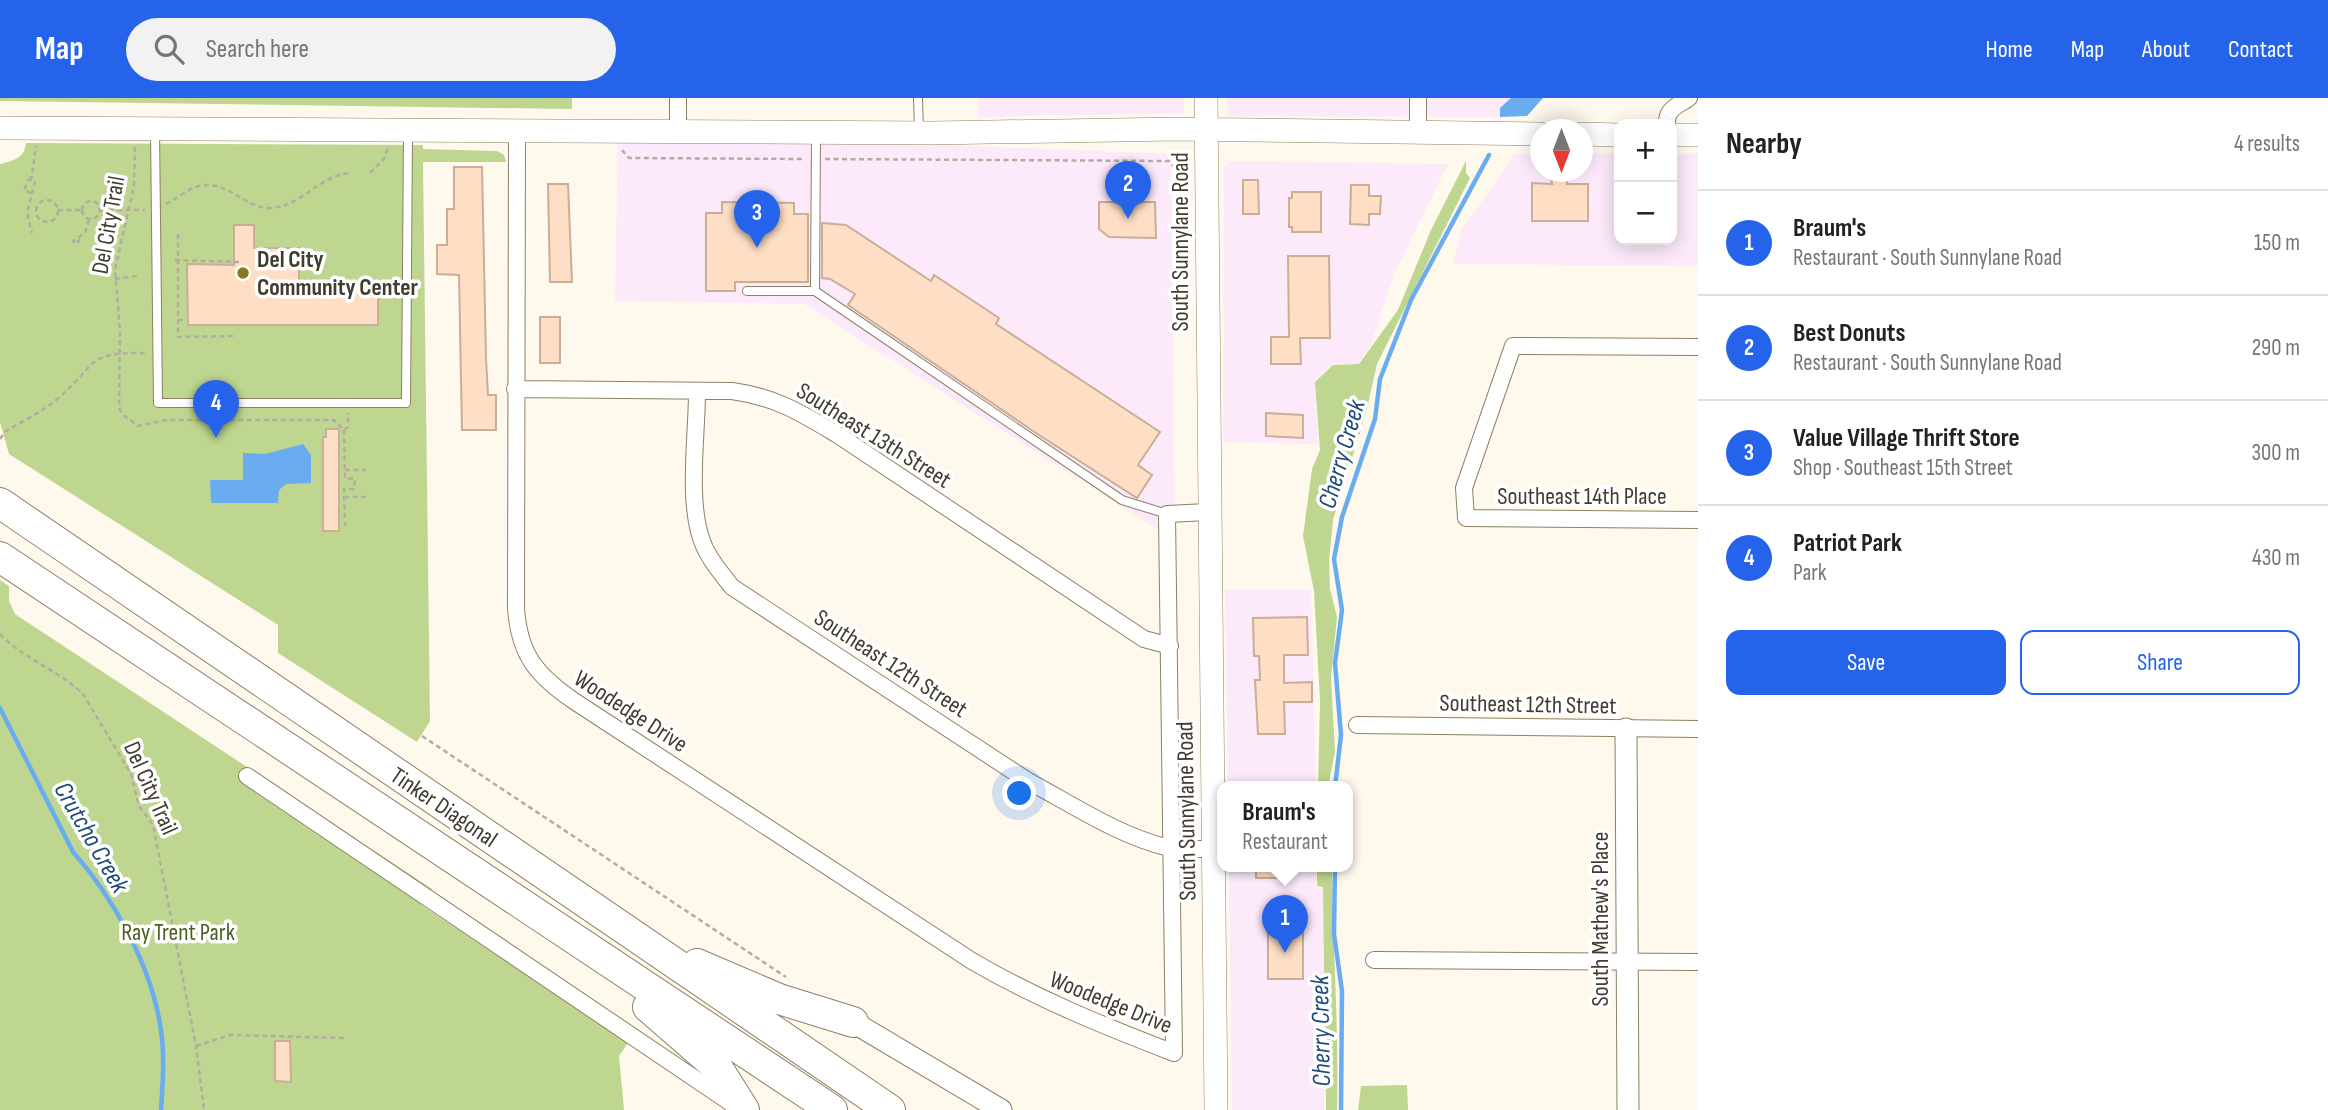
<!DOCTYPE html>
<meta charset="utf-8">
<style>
body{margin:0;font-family:"Sofia Sans Condensed",sans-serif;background:#f2f2f2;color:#222}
.controls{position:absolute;right:21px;top:21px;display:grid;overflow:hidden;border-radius:14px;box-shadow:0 4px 18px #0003}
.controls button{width:63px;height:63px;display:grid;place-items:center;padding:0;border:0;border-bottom:2px solid #e0e0e0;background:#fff;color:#222;font:35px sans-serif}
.compass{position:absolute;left:1530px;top:21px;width:63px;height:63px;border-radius:50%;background:#fff;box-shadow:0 4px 18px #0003;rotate:180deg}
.you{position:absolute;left:1020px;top:696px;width:24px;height:24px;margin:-18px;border:5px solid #fff;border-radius:50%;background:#1a73e8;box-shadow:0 0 0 10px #1a73e833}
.badge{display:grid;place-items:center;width:46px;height:46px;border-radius:50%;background:#2563eb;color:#fff;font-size:23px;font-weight:700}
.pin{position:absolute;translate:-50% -58px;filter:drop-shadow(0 2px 4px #0008)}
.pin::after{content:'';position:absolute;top:37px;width:24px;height:21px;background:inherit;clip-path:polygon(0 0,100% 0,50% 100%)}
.popup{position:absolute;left:1217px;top:683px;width:136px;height:91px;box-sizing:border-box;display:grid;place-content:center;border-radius:14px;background:#fff;filter:drop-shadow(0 2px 5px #0005);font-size:23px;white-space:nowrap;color:#767676}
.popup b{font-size:26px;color:#222}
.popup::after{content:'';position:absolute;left:50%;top:100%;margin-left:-14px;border:14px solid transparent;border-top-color:#fff}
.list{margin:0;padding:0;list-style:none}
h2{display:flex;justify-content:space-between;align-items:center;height:91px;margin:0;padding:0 28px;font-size:30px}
h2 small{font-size:23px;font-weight:400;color:#767676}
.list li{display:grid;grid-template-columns:46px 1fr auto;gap:21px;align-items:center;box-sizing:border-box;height:105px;padding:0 28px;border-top:2px solid #e0e0e0}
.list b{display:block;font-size:26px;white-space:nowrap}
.list p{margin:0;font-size:23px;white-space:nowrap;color:#767676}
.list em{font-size:23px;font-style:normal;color:#767676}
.actions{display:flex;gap:14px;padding:21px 28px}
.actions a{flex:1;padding:16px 0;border:2px solid #2563eb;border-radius:14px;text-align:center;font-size:24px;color:#2563eb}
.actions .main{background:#2563eb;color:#fff}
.icon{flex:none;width:38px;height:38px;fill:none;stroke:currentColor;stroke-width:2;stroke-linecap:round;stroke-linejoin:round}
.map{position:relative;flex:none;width:1698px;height:1012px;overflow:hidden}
header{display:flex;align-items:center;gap:42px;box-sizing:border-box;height:98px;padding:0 35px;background:#2563eb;color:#fff}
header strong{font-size:33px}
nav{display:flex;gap:38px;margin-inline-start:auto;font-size:24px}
.search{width:490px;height:63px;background:#f2f2f2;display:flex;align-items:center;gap:18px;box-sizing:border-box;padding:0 24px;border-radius:38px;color:#767676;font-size:26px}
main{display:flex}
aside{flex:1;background:#fff}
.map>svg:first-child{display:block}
.commercial{fill:#fce9fa}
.green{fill:#bed68f}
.water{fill:#6aacf0}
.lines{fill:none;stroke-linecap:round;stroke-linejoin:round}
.stream{stroke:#6aacf0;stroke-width:4.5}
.building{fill:#fedec5;stroke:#c9ae98;stroke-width:2}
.service-casing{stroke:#8d8064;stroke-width:10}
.minor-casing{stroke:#8d8064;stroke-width:18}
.tertiary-casing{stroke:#8d8064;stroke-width:23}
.secondary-casing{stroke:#8d8064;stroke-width:24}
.motorway-casing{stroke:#8d8064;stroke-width:32}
.path{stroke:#b3ada1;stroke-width:2.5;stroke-dasharray:5 3.5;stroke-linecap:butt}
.service{stroke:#fff;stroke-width:8}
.minor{stroke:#fff;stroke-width:16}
.tertiary{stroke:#fff;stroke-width:21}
.secondary{stroke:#fff;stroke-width:23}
.motorway{stroke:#fff;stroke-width:30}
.poi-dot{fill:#8a791e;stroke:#fff;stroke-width:2.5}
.labels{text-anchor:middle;stroke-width:7;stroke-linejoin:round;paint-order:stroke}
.street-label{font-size:24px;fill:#413c2f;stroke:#fff}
.poi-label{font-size:24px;font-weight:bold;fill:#413c2f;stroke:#fff;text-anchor:start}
.park-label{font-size:24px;fill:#4d5f20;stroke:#fff}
.water-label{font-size:26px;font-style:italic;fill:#1e4b78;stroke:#fff}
</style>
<header>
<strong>Map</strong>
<div class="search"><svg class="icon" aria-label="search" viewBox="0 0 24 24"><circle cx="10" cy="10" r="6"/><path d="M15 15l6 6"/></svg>Search here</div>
<nav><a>Home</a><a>Map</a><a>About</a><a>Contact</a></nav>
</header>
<main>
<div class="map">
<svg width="1698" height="1012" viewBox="0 0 1698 1012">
<rect width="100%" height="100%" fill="#fff9ed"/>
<!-- commercial -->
<path class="commercial" d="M978,0h206v15l-206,4z
M1227,0h284l-11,10v9l-272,-1z
M618,34l553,22 4,377 -16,-1 -355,-226 -189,-3z
M1515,56h25v18h42l1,-18h36v86h53v-86h26v112l-245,-2 8,-33z
M1229,63l219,3 -53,108 -24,73 -13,19h-26l-17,18 3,62 -95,-2 1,-275z
M1225,491l86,1 5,197h-88z
M1229,769h87v20l7,1 2,37 -1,185h-92z"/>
<!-- green -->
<path class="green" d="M0,0h572v11l-572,-8z
M26,45l397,2v4l74,2 7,4 2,7h-83l7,559 -13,21 -139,-89v-28l-269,-171 -9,-32v-258c13,-3 25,-6 26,-21z
M1466,63v12l4,5 -93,186 -11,49 -33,107 -4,40 1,29 7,28 -6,62 4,73 -7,35h-10l2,-86 -6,-110 -11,-55 9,-67 8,-19 -5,-68 18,-17 26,-1 39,-54 33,-80z
M0,482l9,6v15l6,13 417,275 -11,16 207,138 -9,13 5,54h-624z
M1317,769h13l2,6c1,79 7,158 5,237h-11l-3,-223 -6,-1z
M1407,987l1,25h-50l3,-24z"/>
<!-- water -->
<path class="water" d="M1511,0h32l-16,18 -27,1v-9z
M303,346l8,11v28l-25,1 -7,6 -1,13h-67l-1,-23h33v-27l22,1z"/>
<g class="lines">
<!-- stream -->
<path class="stream" d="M0,610l73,144c40,45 77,112 87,172 5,28 3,57 1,86
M1335,689l6,-52 -6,-72 7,-53 -8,-51 8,-42 33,-98 5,-40 31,-79 78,-145
M1335,769l-1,67 8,57 -1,119"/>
</g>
<!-- building -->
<path class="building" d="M454,69h28l4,191 2,37h8v35h-34l-3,-155 -22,-1v-29h10v-36h7z
M1551,80h16v6h21v37h-56v-38l20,1z
M1243,82h15l1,34h-16z
M548,86h20l4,98h-22z
M1351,87h18v11h12l-1,18h-11v11l-19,-1z
M1292,94h29v40h-29v-5h-3v-29h3z
M722,104l72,1v11h14v68h-73v9h-29v-78h16z
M1099,104h56l1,36 -47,-1 -10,-8z
M822,125l24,2 85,56 3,-6 65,43 -3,6 164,108 -22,33 14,10 -15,23 -98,-63 -191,-130 7,-11 -25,-15 -8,-1z
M234,127h20v23h45v33h79v44h-190l-1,-61 47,1z
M1288,158h41l1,82h-30l1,26h-30v-27h18z
M540,219h20v46h-20z
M1266,315l37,2v23l-37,-2z
M326,331h13v102h-16v-94h3z
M1307,519l1,38h-24v28l28,-1v20h-28l1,32h-27l-3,-54h5l-1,-24h-5l-1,-38z
M1256,769h25l1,11h-26z
M1303,829v52h-35v-51z
M275,943h15l1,41 -16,-1z"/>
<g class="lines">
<!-- service casing -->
<g class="service-casing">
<path id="service" d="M918,0l1,32
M155,31l3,274h248l2,-270
M747,193h68l307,209 45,14
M815,193l1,-158"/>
</g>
<!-- minor casing -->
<g class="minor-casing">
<path id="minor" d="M678,0v34
M1418,0v33
M1667,26c-1,-15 10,-18 22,-26
M517,34l-1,476c3,46 20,67 58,93l398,260c65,38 132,65 202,92l-7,-539 41,-2
M1698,249l-185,-1 -49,142 2,30 232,2
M515,291l217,2c44,6 69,22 106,44l306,204 26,7
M697,294c0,44 -10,108 5,149 6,17 19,32 30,46l296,194c45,24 91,55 141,67 13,3 30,1 43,0
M1357,627l341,4
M247,678l484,327
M1374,862l324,2"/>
</g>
<!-- tertiary casing -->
<g class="tertiary-casing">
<path id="tertiary" d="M1626,631l2,381
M853,924l148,88"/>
</g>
<!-- secondary casing -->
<g class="secondary-casing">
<path id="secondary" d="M1206,0l10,1012
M0,30l933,5 243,-4 364,5
M1582,36l37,1
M1672,37h26"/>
</g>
<!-- motorway casing -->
<g class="motorway-casing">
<path id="motorway" d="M0,405l890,607
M0,459l832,553
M697,866l82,35 74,23
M648,909l69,60 27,43"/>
</g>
<!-- path -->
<path class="path" d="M135,49l-1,39 -19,83 5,63 -1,76 4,7 15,11 28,-6h168l10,10 4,-3v-14
M622,52l7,8 175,1
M825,61l344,2 10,12 1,70
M370,75l14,-14 4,-11
M31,83l5,-35
M31,95l-7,-3 5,-11 6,3 -8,31 5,20
M36 113a11 11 0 1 1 22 0a11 11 0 1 1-22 0Z
M82 112a9 9 0 1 1 18 0a9 9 0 1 1-18 0Z
M166,106c11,-5 21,-15 33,-18 28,-7 46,23 72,22 31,-2 49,-33 79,-35
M58,112h24
M100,112h45
M178,136v103l57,-1
M80,141l-4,5 -3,-3 12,-8 4,-14
M175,162l64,2
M115,181l22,-3
M178,222h8
M344,332l1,48 10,1 -1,10h-10l1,37
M0,341l5,-7c17,-11 36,-19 51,-32 43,-36 27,-48 91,-47
M345,372h21
M344,399h22
M0,536c24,25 58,36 83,60l48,80 8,32 14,19 43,221 8,64
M422,638l364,241
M196,948l34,-11 114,3"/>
<!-- service -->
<use href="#service" class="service"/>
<!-- minor -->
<use href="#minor" class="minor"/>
<!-- tertiary -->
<use href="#tertiary" class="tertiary"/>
<!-- secondary -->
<use href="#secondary" class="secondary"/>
<!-- motorway -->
<use href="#motorway" class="motorway"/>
</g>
<!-- markers -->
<circle class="poi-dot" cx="243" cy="175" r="7"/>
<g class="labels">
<!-- street labels -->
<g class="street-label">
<text transform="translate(108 127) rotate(-80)" y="8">Del City Trail</text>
<text transform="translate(1180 144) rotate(-90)" y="8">South Sunnylane Road</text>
<text transform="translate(874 337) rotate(32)" y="8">Southeast 13th Street</text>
<text x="1582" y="406">Southeast 14th Place</text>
<text transform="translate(891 565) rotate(33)" y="8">Southeast 12th Street</text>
<text transform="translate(1528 606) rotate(1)" y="8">Southeast 12th Street</text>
<text transform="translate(631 613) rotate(33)" y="8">Woodedge Drive</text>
<text transform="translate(151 690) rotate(66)" y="8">Del City Trail</text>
<text transform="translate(444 709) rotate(34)" y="8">Tinker Diagonal</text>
<text transform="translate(1186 713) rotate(-91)" y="8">South Sunnylane Road</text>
<text transform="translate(1600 821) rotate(-90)" y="8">South Mathew's Place</text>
<text transform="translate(1111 904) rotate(22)" y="8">Woodedge Drive</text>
</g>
<!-- poi labels -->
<g class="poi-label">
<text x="257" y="169">Del City<tspan x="257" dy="28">Community Center</tspan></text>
</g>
<!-- park labels -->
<g class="park-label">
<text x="178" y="842">Ray Trent Park</text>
</g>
<!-- water labels -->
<g class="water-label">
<text transform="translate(1341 356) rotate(-74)" y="9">Cherry Creek</text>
<text transform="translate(92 739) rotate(60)" y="9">Crutcho Creek</text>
<text transform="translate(1320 933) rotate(-91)" y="9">Cherry Creek</text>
</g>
</g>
</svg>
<div class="controls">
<button>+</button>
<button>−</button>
</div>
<svg class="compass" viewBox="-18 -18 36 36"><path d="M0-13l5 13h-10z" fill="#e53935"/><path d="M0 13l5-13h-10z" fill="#767676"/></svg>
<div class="you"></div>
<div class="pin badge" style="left:1285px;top:855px">1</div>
<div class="popup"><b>Braum's</b>Restaurant</div>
<div class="pin badge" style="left:1128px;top:121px">2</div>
<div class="pin badge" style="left:757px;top:150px">3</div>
<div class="pin badge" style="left:216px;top:340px">4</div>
</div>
<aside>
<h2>Nearby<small>4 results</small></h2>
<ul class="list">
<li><span class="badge">1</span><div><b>Braum's</b><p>Restaurant · South Sunnylane Road</p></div><em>150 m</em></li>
<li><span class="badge">2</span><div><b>Best Donuts</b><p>Restaurant · South Sunnylane Road</p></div><em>290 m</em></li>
<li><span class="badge">3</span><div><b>Value Village Thrift Store</b><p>Shop · Southeast 15th Street</p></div><em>300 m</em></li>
<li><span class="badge">4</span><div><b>Patriot Park</b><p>Park</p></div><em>430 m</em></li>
</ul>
<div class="actions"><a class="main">Save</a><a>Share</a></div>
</aside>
</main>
